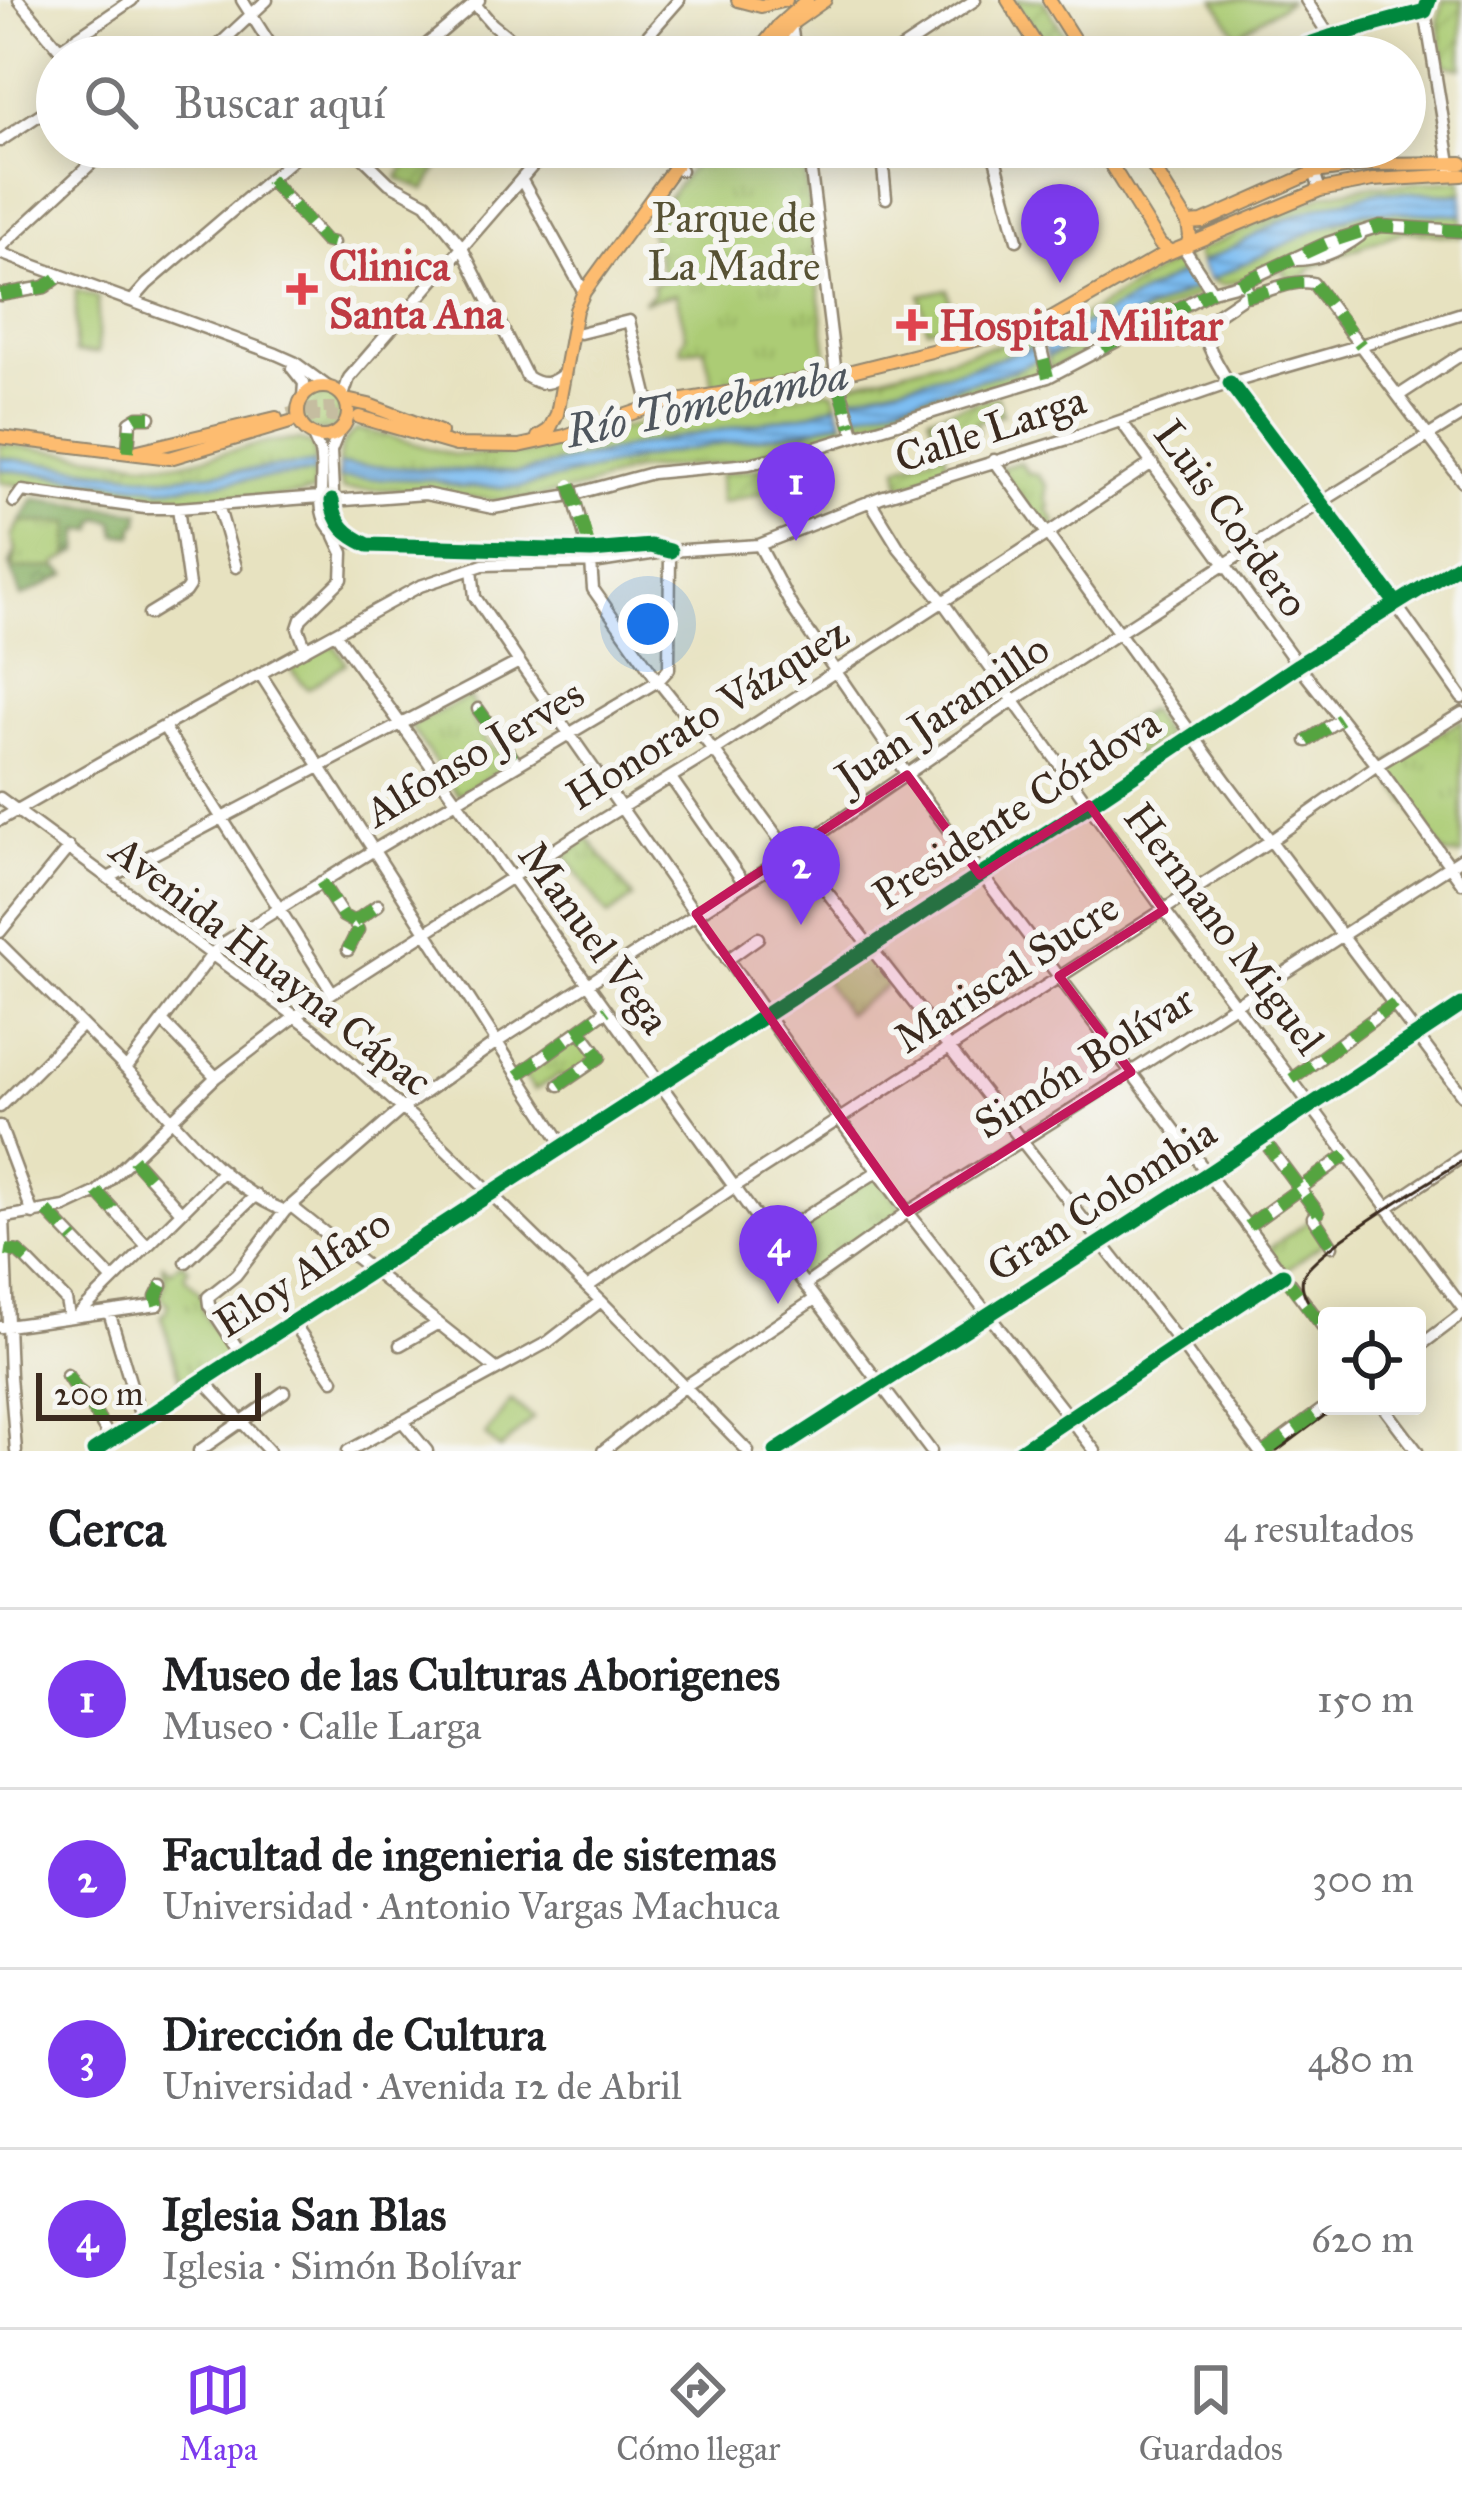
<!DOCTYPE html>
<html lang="es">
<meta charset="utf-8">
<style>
body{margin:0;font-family:"IM FELL Great Primer",serif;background:#f6f6f6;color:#202124}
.controls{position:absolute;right:36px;bottom:36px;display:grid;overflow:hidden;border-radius:12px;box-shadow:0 6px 30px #0003}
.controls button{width:108px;height:108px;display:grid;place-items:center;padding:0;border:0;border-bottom:3px solid #e0e0e0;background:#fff;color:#202124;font:60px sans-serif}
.scale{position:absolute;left:36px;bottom:30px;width:225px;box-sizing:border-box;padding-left:12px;border:6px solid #3b2a1e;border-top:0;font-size:33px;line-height:42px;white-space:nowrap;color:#3b2a1e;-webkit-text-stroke:9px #f6f6f2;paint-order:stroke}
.you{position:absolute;left:648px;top:624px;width:42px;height:42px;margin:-30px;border:9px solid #fff;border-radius:50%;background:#1a73e8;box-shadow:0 0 0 18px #1a73e833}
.badge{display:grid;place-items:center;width:78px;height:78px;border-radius:50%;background:#7c3aed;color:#fff;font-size:39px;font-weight:700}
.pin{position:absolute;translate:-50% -99px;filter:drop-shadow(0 3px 6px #0008)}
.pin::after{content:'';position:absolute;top:63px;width:42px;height:36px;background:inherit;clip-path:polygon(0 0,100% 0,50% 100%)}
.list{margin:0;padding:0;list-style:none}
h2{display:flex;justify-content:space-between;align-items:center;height:156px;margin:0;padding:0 48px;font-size:51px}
h2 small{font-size:39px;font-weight:400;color:#757577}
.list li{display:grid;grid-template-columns:78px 1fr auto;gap:36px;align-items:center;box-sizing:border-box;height:180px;padding:0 48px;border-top:3px solid #e0e0e0}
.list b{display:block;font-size:45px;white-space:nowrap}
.list p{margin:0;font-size:39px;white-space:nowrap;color:#757577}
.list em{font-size:39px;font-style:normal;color:#757577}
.icon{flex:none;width:66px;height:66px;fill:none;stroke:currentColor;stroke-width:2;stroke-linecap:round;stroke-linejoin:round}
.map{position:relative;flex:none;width:1462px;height:1451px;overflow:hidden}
.search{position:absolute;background:#fff;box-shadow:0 6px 30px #0003;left:36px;right:36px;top:36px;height:132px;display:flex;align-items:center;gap:30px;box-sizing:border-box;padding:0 42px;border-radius:66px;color:#757577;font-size:45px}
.sheet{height:876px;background:#fff}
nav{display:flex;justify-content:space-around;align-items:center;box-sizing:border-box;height:168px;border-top:3px solid #e0e0e0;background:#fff;font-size:33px;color:#757577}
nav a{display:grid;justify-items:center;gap:6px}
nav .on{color:#7c3aed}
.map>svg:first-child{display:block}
.grass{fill:#accc74;stroke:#747b49;stroke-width:3}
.forest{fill:url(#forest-crowns);stroke:#626d42;stroke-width:3}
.park{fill:url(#park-tufts);stroke:#747b49;stroke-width:3}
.garden{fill:url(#garden-furrows);stroke:#747b49;stroke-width:3}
.water{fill:url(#water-rules);stroke:#5c7488;stroke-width:3}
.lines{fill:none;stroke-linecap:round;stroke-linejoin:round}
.major-tunnel{stroke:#c5bda0;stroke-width:12;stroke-dasharray:12 6;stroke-linecap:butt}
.minor-casing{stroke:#91866f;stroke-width:15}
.major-casing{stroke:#91866f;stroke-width:16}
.minor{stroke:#fff;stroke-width:10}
.major{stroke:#fdbc6f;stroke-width:12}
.tram{stroke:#3b2a1e;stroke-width:3}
.minor-bridge-casing{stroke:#91866f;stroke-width:15;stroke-linecap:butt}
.minor-bridge{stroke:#fff;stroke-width:10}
.quiet{stroke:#54a441;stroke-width:12;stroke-dasharray:24 12;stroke-linecap:butt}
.cycleway-casing{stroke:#f6f6f2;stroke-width:22}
.cycleway{stroke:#00873e;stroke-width:15}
.marked{fill:#c2185b;fill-opacity:0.2;stroke:#c2185b;stroke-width:9;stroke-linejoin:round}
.health-dot{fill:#e0444e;stroke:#f6f6f2;stroke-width:4.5}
.labels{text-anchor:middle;stroke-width:12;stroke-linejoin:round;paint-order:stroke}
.park-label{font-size:42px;fill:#575234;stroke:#f6f6f2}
.health-label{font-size:42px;font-weight:bold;fill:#be3a42;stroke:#f6f6f2;text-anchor:start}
.street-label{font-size:42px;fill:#3b2a1e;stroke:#f6f6f2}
.water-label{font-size:45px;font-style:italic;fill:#4f565e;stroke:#f6f6f2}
</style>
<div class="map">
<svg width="1462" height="1451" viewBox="0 0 1462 1451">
<defs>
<pattern id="forest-crowns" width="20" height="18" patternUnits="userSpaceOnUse" patternTransform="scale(3)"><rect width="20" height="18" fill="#89b066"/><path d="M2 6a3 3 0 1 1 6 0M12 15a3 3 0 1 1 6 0" fill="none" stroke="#718f53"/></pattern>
<pattern id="park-tufts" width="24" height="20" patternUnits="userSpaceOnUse" patternTransform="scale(3)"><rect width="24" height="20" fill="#accc74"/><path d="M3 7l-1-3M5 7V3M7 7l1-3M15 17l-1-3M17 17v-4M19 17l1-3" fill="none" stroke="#95af64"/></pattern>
<pattern id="garden-furrows" width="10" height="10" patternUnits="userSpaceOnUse" patternTransform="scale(3)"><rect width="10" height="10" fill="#accc74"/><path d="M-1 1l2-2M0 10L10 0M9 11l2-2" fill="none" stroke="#95af64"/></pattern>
<pattern id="water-rules" width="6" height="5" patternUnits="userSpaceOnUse" patternTransform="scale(3)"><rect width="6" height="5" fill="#7dbdf2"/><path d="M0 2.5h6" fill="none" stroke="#689ac3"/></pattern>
</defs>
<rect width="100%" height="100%" fill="#f6f6f2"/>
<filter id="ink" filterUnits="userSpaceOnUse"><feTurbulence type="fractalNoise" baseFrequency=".00833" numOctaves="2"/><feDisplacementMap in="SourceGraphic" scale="24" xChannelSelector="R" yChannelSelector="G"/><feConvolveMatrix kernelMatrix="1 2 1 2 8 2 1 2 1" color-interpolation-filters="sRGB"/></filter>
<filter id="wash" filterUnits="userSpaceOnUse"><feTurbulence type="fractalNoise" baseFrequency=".004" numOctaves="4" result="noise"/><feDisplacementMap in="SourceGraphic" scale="48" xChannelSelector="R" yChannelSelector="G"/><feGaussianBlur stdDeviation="2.7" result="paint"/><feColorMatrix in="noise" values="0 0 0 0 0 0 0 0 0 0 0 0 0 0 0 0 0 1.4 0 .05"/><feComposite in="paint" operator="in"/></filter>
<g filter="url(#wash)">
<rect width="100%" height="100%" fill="#e7e2c0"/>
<!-- grass -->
<path class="grass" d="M1215,0h74v1l-52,34z
M76,290l22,8v55h-23z
M328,646h7l11,17 -38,26 -19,-21z"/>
<!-- forest -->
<path class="forest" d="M34,499l106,13 -1,10 -5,5 -1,8h-16l-3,-14 -14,-3 -4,4 -2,8h-14l-1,21 -22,12v4l10,7 -46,23 -11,-32 6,-15 -4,-14z"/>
<!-- park -->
<path class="park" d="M702,147h73l4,16 24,-5 26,214 -114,20 -11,-44 -22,3 -1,-6 5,-10 -10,-41 -33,8 11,-9 -2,-8 12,-5 -16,-57 53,-68z
M1462,180v14l-81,-2 -64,16 -56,24 -25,16 -36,14 -4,-10 129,-58 44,-8z
M1366,211l96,3v23l-58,-6 -71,26 -22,11 -5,8 -19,4 -3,-11 -61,16 -9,-3v-4l106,-50z
M1182,257l7,12 -125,66 -21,4 2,-5 29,-13z
M1199,286l2,7 -151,76 -3,-12 22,-7z
M947,289l7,33 -27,7 -7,-34z
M1034,339l3,7 -83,26 -109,26 -1,-12 3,-1 149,-40z
M1040,358l4,15 -108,27 -82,26 -3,-10 163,-46z
M827,390l7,2 3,12 -29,10 -165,30 -125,29 -179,-8c0,-17 4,-24 17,-35l14,1 84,24 71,-1 61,-18 68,-15z
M842,420l4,11 -5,3 -84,24 -5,-2 -24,7 -94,7 -51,18 -58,12h-33l-94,-11 -55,1 -4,-12 92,1 29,8h61l138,-33 149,-24z
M300,440l12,5 3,9 -1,10 -151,14 -163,-20v-14l142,18 38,1 95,-22z
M1020,462l8,11 10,2 9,11 -1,13 4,7 -3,2 9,15 -11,8 -45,-63z
M0,469l163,19 151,-15 -1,19 -14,3 -145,8 -133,-15 -1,-3 -20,-3z
M21,522l49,1 -2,34 -11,6v4l-44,2 3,-19 -4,-14z
M469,697l7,13 -5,7c6,10 12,23 21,30 9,7 14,6 21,15l-55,33 -48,-69z
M1462,720v135l-2,1 -15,-2 -57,-78 3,-14z
M588,838l45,60 -25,18 -43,-60z
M870,948l25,32 -48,34 -24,-35z
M580,1034l15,25 -31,21 -4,-5 -26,15 -11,-15z
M876,1174l28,37 -98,71 -31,-42z
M1313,1218l15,22 -44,31 -16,-22z
M182,1261l7,8 -4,4v5c10,10 23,18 17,33l19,30 8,2 4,6 -6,8 -45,28 -21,-69 5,-5 2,-7 -8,-8 5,-12 -2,-19 8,6z
M511,1400l22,18 -33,31 -15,-14z"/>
<!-- garden -->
<path class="garden" d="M1014,0h29l35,57h-29z
M1443,0h19v68l-18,-4 -5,-43z
M416,147h33l-24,43 -27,-12z
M302 412a20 20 0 1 1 40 0a20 20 0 1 1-40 0Z
M997,396l6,18 -27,8 3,9 -18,3 2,8 -19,9 6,19 -49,16 -3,-19 45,-16 -14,-35z
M773,466l6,23 -58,14 -1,-29z
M1148,709l19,28 -31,20 -19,-28z"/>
<!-- water -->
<path class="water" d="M1381,191l81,4v20l-96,-4 -47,17 -109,52 -10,-17c33,-14 63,-34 96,-48 27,-11 56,-16 85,-24z
M1189,269l10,17 -152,71 -5,-17 22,-5z
M1037,346l3,12 -26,12 -163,46 -6,-18 109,-26z
M837,404l5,16 -34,10 -149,24 -138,33h-61l-29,-8 -92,-1v-13l179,8 125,-29 165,-30z
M0,458l163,20 151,-14v9l-151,15 -163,-19z"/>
</g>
<g filter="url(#ink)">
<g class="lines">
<!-- major-tunnel -->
<path class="major-tunnel" d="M288,414c26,-7 47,-8 73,-3
M291,422l25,-6 38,1"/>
<!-- minor casing -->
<g class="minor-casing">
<path id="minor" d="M19,0l47,57
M242,0l36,57
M1306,0l24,37
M1429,0l-4,11 27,164
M474,3l18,21 41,33
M791,24l5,33
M434,38l7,19
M60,49l72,-49
M206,57l61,-57
M412,57l67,-57
M629,57l50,-57
M889,57l86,-57
M1009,57l25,-16
M1270,57l60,-20 95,-26
M0,141l57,-38
M352,147l37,36 37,20 35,43 66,131c16,10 24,7 38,-4
M650,147l31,23
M808,147l28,228 18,59
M881,147l5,51
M992,147l25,93
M1306,147l14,43
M269,179l56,62 8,2
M521,179l63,113
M1183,247l29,44
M0,248l109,-101
M0,253l276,101 18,8 34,25
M1295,260c23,0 46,-10 65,-24
M1239,284l88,-41 53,-17 82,5
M0,295l45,-8 15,-11
M1245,296c21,-3 47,-17 68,-13l149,198
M133,300l14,-16 160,-137
M1035,325l13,52
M580,333l49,-12 21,86
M292,368l12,15 -1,14
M343,396l6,-18 200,-231
M1398,396l64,-42
M1121,421l177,244 79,100 85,118
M339,431l-8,20 3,62 12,19 22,13 103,5 120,1 60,-5 10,3
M312,434c1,2 7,16 8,18 7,37 -15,77 36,91
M128,452l2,-30 8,-5h12
M994,460l231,320 237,315
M332,501l93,-7 68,14 78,-13 81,-22 97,-9 63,-15 236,-72 164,-86 27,-7 6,1 4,8 -47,32c7,45 82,131 112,170 51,66 100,134 148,203
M870,501l29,47 41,50 224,312 298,397
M14,502l8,-11 123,17h33l142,-11
M218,505l18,62
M759,545l34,64 114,166 420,557
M591,562l2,27 65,92 60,75 67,91 10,4 385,492 79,108
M472,569l3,28 44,65 321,458 68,92 187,239
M149,614l36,-22 4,-6 -11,-78
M336,634l469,651 126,166
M306,649l-8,-21 3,-9 41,-40 1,-26 -8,-17
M261,675l302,470
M478,709l39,55
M164,727l168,265
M1307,741l33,-22
M671,778l73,105
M0,798l318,235 95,85 188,183 147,150
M0,820l143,-82 277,-152 63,-21 116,-3 71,-11 89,-6 122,-48 190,-59 159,-55 131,-38 101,-32
M110,877l409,-215
M321,882l22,34 11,6
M354,922l24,-17
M0,932l69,-85
M0,944c42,42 85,83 126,125 48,50 93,116 159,142
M348,950l10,-20 -4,-8
M727,960l31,-22
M163,1022l53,55
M126,1069l87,-116 9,-9 152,-94 284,-169 11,-12 1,-118
M518,1075l89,-65
M1292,1079l102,-75
M559,1085l41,-28 -20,-27
M0,1107l81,-81
M0,1126l33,88
M1262,1138l56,75 -5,4 19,29
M133,1159l48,53
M97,1192l50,54
M291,1206l205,163
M1386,1208l76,-51
M47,1211l66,69
M0,1218l65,-11 32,-15 119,-115 80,-61 289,-186 133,-82 329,-214 105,-71
M4,1218l6,158 6,75
M1248,1226l98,-71
M771,1239l107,-68
M6,1250l12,2 9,8 39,40 3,16
M186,1262l70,-67
M805,1285l103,-73 223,-140 331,-214
M587,1287l147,-100 536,-346 107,-76 85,-52
M109,1312l33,109
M77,1316l146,-145
M293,1322l40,58
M0,1327l158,-22 -2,-8 6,-12
M400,1345l37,-21
M1417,1348l45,-34
M242,1355l-33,-50 -1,-8 28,-22 49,-64 118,-103 94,-66 298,-191 218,-150 307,-198 142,-88
M67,1375l9,14 9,7 26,44
M203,1380l66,71
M1383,1406l34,45
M402,1421l25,30
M94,1451l995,-646 209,-140 164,-102
M199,1451l85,-59
M348,1451l200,-109 53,-41
M603,1451l81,-64 131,-88
M776,1451l433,-278 253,-168
M1020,1451l263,-176
M1266,1451l61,-45"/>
</g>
<!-- major casing -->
<g class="major-casing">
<path id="major" d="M738,0l23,6 25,-6
M1008,0l36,57
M1049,0l36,57
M754,57l25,-32 28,-25
M763,57l28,-33 34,-24
M1100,147l60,97 11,8
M1141,147l47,76 2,13 -3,10
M1188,223l14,-1 113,-50 59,-8 88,-1
M298 412a25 25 0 1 1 50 0a25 25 0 1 1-50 0Z
M346,400l23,5 71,27
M359,417l97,28 63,1 46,-10 94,-32 177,-29 199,-50 16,-6 110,-63 159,-66 53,-10 89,-5
M0,437l170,21 120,-36
M538,437l11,-7 8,-16 19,-104 8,-18 105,-145
M138,451l138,-33"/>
</g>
<!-- minor -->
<use href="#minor" class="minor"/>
<!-- major -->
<use href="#major" class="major"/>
<!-- tram -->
<path class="tram" d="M1327,1327c-10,-14 -29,-32 -24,-50 5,-24 132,-98 159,-116
M773,1451l434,-280 207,-138 48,-26
M1277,1451l60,-45"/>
<!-- minor-bridge casing -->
<g class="minor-bridge-casing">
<path id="minor-bridge" d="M570,484l17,60"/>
</g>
<!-- minor-bridge -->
<use href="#minor-bridge" class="minor-bridge"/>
<!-- quiet -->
<path class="quiet" d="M269,179l56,62 8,2
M1239,284l88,-41 53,-17 82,5
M0,295l45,-8 15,-11
M1245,296c21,-3 47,-17 68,-13l48,62
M1035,325l13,52
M1102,348l110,-57
M839,387l12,39
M128,452l2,-30 8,-5h12
M570,484l21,67
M478,709l39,55
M1307,741l33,-22
M321,882l22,34 11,6
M354,922l24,-17
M348,950l10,-20 -4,-8
M518,1075l89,-65
M1292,1079l102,-75
M559,1085l41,-28 -20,-27
M1262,1138l56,75 -5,4 19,29
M133,1159l18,21
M97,1192l16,18
M47,1211l27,29
M1248,1226l98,-71
M6,1250l12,2 9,8
M1283,1275l44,57
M158,1305l-2,-8 6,-12
M67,1375l9,14 9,7 26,44
M1266,1451l61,-45"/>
<!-- cycleway casing -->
<g class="cycleway-casing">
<path id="cycleway" d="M1270,57l60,-20 95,-26 4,-11
M1230,383l166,220
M332,501c3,24 15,34 36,44l223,6 60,-5 19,5
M94,1451l995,-646 209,-140 164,-102
M776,1451l433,-278 253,-168
M1020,1451l263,-176"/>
</g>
<!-- cycleway -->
<use href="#cycleway" class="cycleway"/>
</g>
</g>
<!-- marked area -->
<path class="marked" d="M907,775l73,100 109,-70 75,105 -105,66 72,96 -223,140 -212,-298z"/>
<!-- markers -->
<g class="health-dot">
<path d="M296 271h12v12h12v12h-12v12h-12v-12h-12v-12h12z"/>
<path d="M906 307h12v12h12v12h-12v12h-12v-12h-12v-12h12z"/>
</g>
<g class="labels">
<!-- park labels -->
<g class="park-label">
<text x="734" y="232">Parque de<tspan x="734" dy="48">La Madre</tspan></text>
</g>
<!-- health labels -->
<g class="health-label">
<text x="329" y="280">Clinica<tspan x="329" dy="48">Santa Ana</tspan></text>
<text x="939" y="340">Hospital Militar</text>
</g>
<!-- street labels -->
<g class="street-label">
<text transform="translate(990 428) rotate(-18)" y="15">Calle Larga</text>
<text transform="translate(1232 518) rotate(54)" y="15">Luis Cordero</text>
<text transform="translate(942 712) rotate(-34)" y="15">Juan Jaramillo</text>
<text transform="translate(707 713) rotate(-32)" y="15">Honorato Vázquez</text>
<text transform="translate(474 752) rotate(-31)" y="15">Alfonso Jerves</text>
<text transform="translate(1016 808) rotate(-33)" y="15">Presidente Córdova</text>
<text transform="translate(1225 928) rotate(53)" y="15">Hermano Miguel</text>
<text transform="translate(595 937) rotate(54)" y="15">Manuel Vega</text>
<text transform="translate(272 965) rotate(38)" y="15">Avenida Huayna Cápac</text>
<text transform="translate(1006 972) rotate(-33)" y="15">Mariscal Sucre</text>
<text transform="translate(1084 1061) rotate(-32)" y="15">Simón Bolívar</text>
<text transform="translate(1101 1199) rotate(-33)" y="15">Gran Colombia</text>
<text transform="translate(302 1272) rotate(-33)" y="15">Eloy Alfaro</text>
</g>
<!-- water labels -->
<g class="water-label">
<text transform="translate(707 402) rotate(-12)" y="16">Río Tomebamba</text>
</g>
</g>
</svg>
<div class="controls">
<button><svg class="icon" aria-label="locate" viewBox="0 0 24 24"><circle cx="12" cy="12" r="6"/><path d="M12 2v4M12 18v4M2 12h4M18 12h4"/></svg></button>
</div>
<div class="scale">200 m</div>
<div class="you"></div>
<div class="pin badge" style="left:796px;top:541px">1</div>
<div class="pin badge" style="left:801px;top:925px">2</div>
<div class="pin badge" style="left:1060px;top:283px">3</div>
<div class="pin badge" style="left:778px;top:1304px">4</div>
<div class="search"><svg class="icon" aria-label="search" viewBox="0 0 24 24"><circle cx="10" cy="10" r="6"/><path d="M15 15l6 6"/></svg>Buscar aquí</div>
</div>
<section class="sheet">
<h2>Cerca<small>4 resultados</small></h2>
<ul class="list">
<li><span class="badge">1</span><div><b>Museo de las Culturas Aborigenes</b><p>Museo · Calle Larga</p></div><em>150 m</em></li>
<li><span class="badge">2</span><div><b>Facultad de ingenieria de sistemas</b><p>Universidad · Antonio Vargas Machuca</p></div><em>300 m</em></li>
<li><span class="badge">3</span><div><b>Dirección de Cultura</b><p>Universidad · Avenida 12 de Abril</p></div><em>480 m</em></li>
<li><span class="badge">4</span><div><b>Iglesia San Blas</b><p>Iglesia · Simón Bolívar</p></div><em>620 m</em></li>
</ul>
</section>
<nav>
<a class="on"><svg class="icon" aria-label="map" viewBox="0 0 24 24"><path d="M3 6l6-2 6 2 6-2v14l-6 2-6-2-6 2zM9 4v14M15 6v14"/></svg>Mapa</a>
<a><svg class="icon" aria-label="directions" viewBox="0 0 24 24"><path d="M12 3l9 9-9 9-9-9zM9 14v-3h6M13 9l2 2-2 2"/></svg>Cómo llegar</a>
<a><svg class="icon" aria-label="saved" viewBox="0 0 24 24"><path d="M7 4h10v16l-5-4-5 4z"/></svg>Guardados</a>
</nav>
